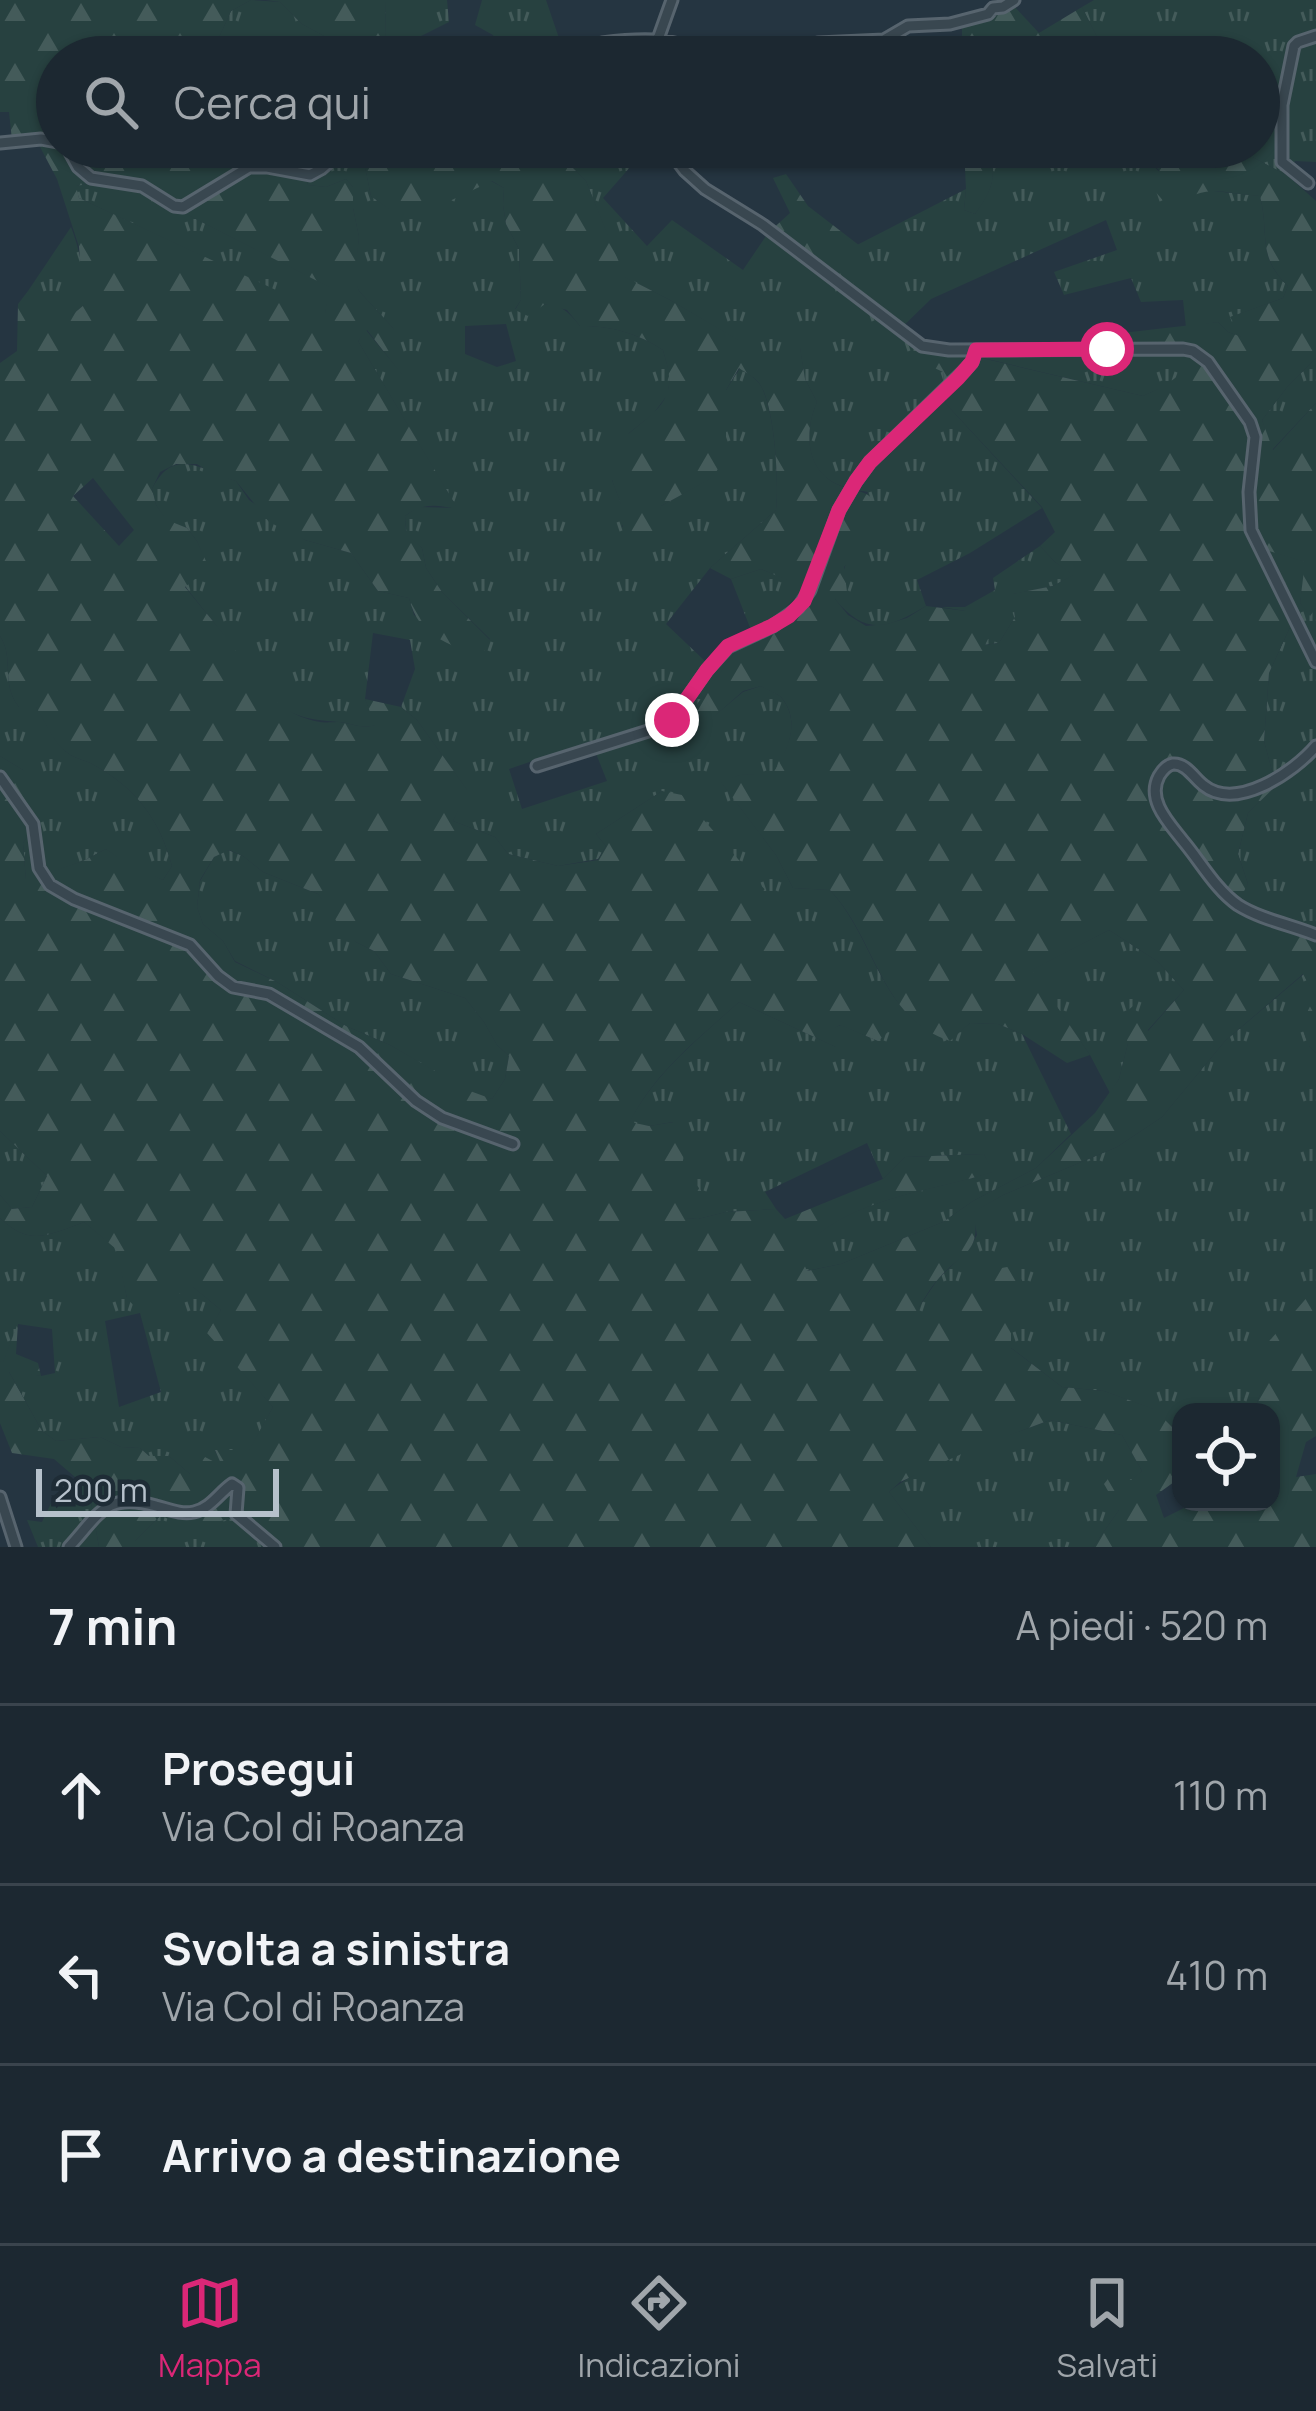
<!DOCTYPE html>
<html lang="it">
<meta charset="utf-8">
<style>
body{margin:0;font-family:Manrope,sans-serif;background:#253039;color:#f1f3f6}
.controls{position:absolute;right:36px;bottom:36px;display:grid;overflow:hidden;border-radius:24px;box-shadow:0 3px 9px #0004}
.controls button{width:108px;height:108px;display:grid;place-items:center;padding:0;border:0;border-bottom:3px solid #3a444d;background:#1c2831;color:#f1f3f6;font:60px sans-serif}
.scale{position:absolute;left:36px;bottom:30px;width:243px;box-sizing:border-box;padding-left:12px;border:6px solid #b6c1cb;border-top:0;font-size:33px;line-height:42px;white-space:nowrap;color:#b6c1cb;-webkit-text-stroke:9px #1e2c36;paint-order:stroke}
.stop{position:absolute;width:36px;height:36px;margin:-27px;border:9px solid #db2777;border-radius:50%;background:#fff}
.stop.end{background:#db2777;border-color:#fff;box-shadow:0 3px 12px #0008}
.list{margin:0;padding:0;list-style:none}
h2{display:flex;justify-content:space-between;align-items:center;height:156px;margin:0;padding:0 48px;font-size:51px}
h2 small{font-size:39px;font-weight:400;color:#a0a6ab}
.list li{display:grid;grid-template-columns:78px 1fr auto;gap:36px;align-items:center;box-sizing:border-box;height:180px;padding:0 48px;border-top:3px solid #3a444d}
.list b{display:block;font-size:45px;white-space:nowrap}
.list p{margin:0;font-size:39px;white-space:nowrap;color:#a0a6ab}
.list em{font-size:39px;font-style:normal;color:#a0a6ab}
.icon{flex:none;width:66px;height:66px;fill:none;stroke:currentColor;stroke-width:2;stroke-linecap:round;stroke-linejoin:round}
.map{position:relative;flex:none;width:1316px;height:1547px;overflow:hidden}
.search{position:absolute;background:#1c2831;box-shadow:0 3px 9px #0004;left:36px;right:36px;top:36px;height:132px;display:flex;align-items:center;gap:30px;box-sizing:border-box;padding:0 42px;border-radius:66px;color:#a0a6ab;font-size:45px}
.sheet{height:696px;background:#1c2831}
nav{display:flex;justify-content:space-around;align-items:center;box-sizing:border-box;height:168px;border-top:3px solid #3a444d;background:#1c2831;font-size:33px;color:#a0a6ab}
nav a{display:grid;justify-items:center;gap:6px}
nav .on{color:#db2777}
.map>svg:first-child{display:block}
.grass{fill:url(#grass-tufts);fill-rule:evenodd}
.forest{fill:url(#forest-firs);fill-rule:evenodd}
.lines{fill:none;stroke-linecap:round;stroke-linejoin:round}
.minor-casing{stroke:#57646e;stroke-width:15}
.minor{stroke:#394750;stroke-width:9}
.route{stroke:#db2777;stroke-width:15}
</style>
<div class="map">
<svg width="1316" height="1547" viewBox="0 0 1316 1547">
<defs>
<pattern id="grass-tufts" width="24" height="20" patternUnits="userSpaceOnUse" patternTransform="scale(3)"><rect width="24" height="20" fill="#274140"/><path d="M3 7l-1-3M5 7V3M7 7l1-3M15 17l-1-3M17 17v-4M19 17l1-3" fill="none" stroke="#445b5a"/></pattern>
<pattern id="forest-firs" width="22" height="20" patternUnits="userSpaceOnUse" patternTransform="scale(3)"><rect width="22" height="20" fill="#274140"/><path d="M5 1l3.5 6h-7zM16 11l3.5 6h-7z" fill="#445b5a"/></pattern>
</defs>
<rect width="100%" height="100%" fill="#253541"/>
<!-- grass -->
<path class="grass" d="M251,0l29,2 22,22 24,13 7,16 -2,4h-121l21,-46z
M385,0h62l2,22 -42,21 -15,14h-12l6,-14z
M482,0h64l18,53 76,-19 25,-1 -40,23 -12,-4 -5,5h-105l-10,-22 -18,-10z
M1094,0h222v162l-21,-1 -7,15 -54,-29h25v-90h-148l-12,-16 -17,-34z
M542,147h76l14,18 -29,33 44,48 25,-26 71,50 25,-37 95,17 -6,-5 109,-56 -2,21 11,4c18,-25 22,-37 14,-67h145l51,50 19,-7 56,6c10,39 -4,60 28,90l-5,12 -52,19 13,21 -16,-6 -10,-10 -32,5 -3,-27 -42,2 -10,-24 -67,17 -10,-23 63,-22 -11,-30 -175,79 -35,34 30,12 17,27 3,32 96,104 -72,45 -53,27 9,26c-38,23 -61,30 -91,-7l33,-107c-9,-2 -20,-3 -29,-7 -34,-14 -35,-54 -22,-83l-12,-23 -5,-31 -20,17 -110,-65 -46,-23 -38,-96 -27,-27z
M333,155l22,11 10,1 6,29 30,21 90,-36 13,7 -1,17 3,19 13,25 2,51 -6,9c33,-6 43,-11 65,17 32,0 57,7 83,24l7,25 -2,19 -15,20 -24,19 -17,47 11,29 -1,18 36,-7 3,-14 50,-28 14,-21 1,-67 14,-22c7,5 17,11 21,18 14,25 18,96 15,124l-66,58 -44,56 41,39 44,-33 -20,-51 30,-10 45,18 -53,53 -17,11 -33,46 -20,45 60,-50 18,-6c2,1 18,9 19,10 22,24 8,56 -7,78l-33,1 -19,7 55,73 17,33 37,2c46,50 50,128 120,150l20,-17 28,1 24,10 49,100 -35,34 -63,33 -30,21 -102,42 -35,7 -7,-16c39,-56 132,-63 193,-83l-8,-18 -79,3 -22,22 -16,-36 -102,49 11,17 -50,3 -28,7 -14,-1 5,-17 -16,-79 -24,4 -20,-3c25,-49 69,-84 110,-121l97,45 -6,-18 11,-4 37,16 -36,-50 -180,-200 -66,43 10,12 -8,13 -40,7 -50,-12 -13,-17 -42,-16 14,-31 -50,-70 -16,-13 14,-38 -5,-29 -37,-7 -8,66 11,26c-14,4 -23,-1 -36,-3 -23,-2 -43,-3 -62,-18 -20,-15 -32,-39 -47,-59 -14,-20 -31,-39 -46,-59l23,-18 -11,-27 -10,-13 -20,-7 -11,-16 -4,-16c22,-44 50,-19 84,-8l13,19 56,40 46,13 27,38 31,7 5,17 65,44 11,-20 -48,-47 -16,-24 -4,-20 -16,-14 -1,-18 13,-9 39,1 -99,-167 8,-11 36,44 -9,-46 -34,-37 -5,-12 5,-42 -6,-29v-21l-7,-8 -20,8 -18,-2 -5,-13 23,-10zM506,324l10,37 -19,6 -32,-13v-28zM591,741l16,40 -85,28 -13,-40z
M88,184l53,7 189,96 -5,27 -246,-116 -4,-12z
M71,227c10,26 14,51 13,78l-13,11 -43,-25z
M1193,345l-3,18 -16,19 -31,14 -194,-46 158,-1z
M1316,358v45l-44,47 -10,-30 26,-34z
M1040,546l15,16 19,13 -21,11 -40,8 2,23 -16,26 -16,2 -17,-34 -25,-4h24l30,-17 -2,-12z
M1258,547l48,15 -6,41 10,12 6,-7v333l-16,-8 -28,-5 -39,-19 15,-25 -10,-30 10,-41 28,-27 -12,-45 5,-68 22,-48z
M0,636c15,23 0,47 19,71h17c9,13 18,37 32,46 7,6 18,7 26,12 42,23 66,55 78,101l-9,14 -34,-14 -23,-17 -23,12 -57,20 -3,-38 17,-26 -17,-47 -23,-14z
M228,850l15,6 20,16 55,22 38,48 18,9 17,23 74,24 19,24 13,23 12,11 -4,23 -13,20 -22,-7 -80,-47 -44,-19 -69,-44 -42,-21 -12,-20 -20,-17 -6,-17 3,-26 14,-24z
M1109,930l48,31 27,29 -37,41 -19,12 -9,36 -9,14 -20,-38 -59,-85z
M1304,974l11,22 -6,50 7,7v234c-29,38 -47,80 -62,125h-73v24l-28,-27 -49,-18 -42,-4 -52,-40 1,-34 -29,-30 -47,29 -20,1 23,-34 32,-31 7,-13 -4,-23 30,-17 114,-48 45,-30 63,-76z
M0,1131l47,45 -15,31 -20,2 -12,-14z
M0,1218c30,29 49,17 84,4l33,27 10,49 65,-12 29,24 -13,23 65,74 -24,44h-34l9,17 -34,6 -21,-18h-20l-9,-8 -19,-1 -21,-10 -44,4 -14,-10 -34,-61 33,6 14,-3 -3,-44 -34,-5 -15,39 -3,-2zM140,1313l21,79 -42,15 -14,-86z
M1050,1420l72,15 20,36 -10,9 -13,30 -26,37h-162l-42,-55c33,-29 117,-55 161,-72z
M106,1478l3,17 -19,2 9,50h-23l-3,-11 -10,11h-25l-11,-27 15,2 14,-29 22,6 4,-16z
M161,1515h86l27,32h-139v-6z"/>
<!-- forest -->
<path class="forest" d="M0,0h251l-20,11 -21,46h-153v90h168l12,24 29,-9 37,10 5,13 18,2 20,-8 7,8v21l6,29 -4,42 4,12 34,37 10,23v25l-36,-46 -9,11 100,168c-23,-4 -34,-7 -53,7l1,17 16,15 4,20 16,24 48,48 -10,20c-32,-20 -61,-21 -71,-62l-31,-7 -27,-38 -46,-13 -36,-18 -33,-41 -24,-7 -15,-10h-21l-16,8 -8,17 4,16 11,15 20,8 10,13 12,27 -24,19c15,19 32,38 47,58 24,34 44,70 88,77 3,1 16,0 19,0 14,2 23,7 36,3l-10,-26 36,8 16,13 51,71 -15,30 42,16 13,17 50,12 40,-6 8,-14 -10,-12 66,-43 20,4 155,177 5,19 46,41 -10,9 -38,-16 -9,5 7,18 -99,-46c-41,37 -85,71 -109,120l19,4 25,-4 11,27 -3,17 20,26 -12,9 -5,17 13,1 28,-7 50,-3 9,10 98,-40 22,-22 79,-3 9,18c-61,20 -155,27 -193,83l7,16 34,-7 102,-42 30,-21 63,-33 59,-55 24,-34 9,-36 -10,-24 15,-13 15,25 36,-41 -27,-29 -48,-31 -77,40 58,85 -23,8 -45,-29 -24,-10 -28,-1 -20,18c-70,-23 -73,-101 -120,-151l-37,-2 -17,-33 -56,-74 20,-6 33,-2c15,-22 29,-54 7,-77 -1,-1 -18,-9 -19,-10l-18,5 -59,52 -6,-13 58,-79 17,-11 53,-52 -45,-19 -30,10 -21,-11 66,-58c3,-28 -1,-100 -15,-124 -4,-8 -15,-13 -22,-18l-13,22v67l-14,21 -51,28 -2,35c-16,4 -34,0 -37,-17 -1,-7 1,-13 -1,-19 -4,-15 -14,-29 -10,-46 7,-27 44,-38 55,-63 7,-15 1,-31 -3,-46 -26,-17 -51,-24 -83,-24l-13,-16 -22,-6 -17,12 -13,-6 6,-10 -2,-51 -13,-25 -3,-19 1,-17 -12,-7 -72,34 -19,3 -30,-22 -6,-29 -22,-4 -10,-8 8,-8h201l17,7 27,27 39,96 45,23 110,64 20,-17 5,32 12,23c-13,30 -12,70 24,84 24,9 22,1 41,23l-4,17 -34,41 3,25 -12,7 13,16 18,11 21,-2 20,-6 19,-12 40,5 23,-6 4,24 -8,16 14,-2 16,-26 -3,-23 41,-8 20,-11 -18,-13 -15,-16 15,-14 -13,-25 -96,-103 -3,-32 -17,-8v-19l217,51c26,-12 44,-20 50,-50l-86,3 15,-16 96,-11 10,10 14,5 -12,-20 53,-19 5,-12c-32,-31 -18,-51 -28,-90 -38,-2 -59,-16 -87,16l-20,-23 6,-19 -25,-23h100l54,29 28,25v157l-28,28 -26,34 11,30 43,-47v205l-6,8 -10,-13 5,-41 -46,-14 32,77 -22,48 -5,68 12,45 -28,27 -10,41 10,30 -14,25 38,19 28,5 16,8v112l-7,-7 -8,-21 14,-29 -12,-22 -78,67 -63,76 -45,30 -114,48 -29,17c7,42 -11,39 -35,66 -9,10 -16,23 -23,34l19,-1 15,-30 32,2 8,-13 23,-4 15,24 -17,23v35l51,39 42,4 50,18 27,27v41l-25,18 8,23 32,-16h75v-90h-17l12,-35 -8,-23 58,-67v149l-10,6 -10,35 20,-3v73h-223l26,-37 -15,-26 11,-14 16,10 11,-9 -20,-36 -72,-15 -82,31 -68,31 -11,10 42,55h-657l-27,-32 -62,14 -24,-14 -26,26v6h-36l-9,-51 18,-1 -2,-16 -24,4 -28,-24 -42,-6 -12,-30v-62l3,1 15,-39 -2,31 22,9 3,13 -32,-4 33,59 14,10 44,-4 21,10 19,1 9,8h20l21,18 15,-17 17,9 -7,-16h34l24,-43 -66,-74 14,-23 -28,-23 -53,26 -13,-15 -11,-49 -32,-27c-35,13 -54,25 -84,-4v-23l12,14 20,-2 15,-31 -47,-45v-375l23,14 17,23v24l-17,26 3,37 57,-19 23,-12 23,16 13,-4 6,12 15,7 9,-14c-12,-46 -36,-78 -78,-101 -8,-5 -19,-6 -26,-12 -14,-8 -23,-32 -32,-46h-17c-19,-24 -4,-48 -19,-71v-273l17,-12 1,-47 10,-13 33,7 11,17 12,-10 -5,-58 -22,-68 -18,-34 -27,-5 -3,-28h-9zM88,184l53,7 188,96 -4,26 -246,-115 -3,-12zM93,478l41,52 -15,16 -46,-50zM229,850l14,6 20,16 55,22 23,34 15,14 18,9 17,23 74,24 19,24 13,23 12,11 -4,23 -13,20 -22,-8 -80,-46 -44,-19 -69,-44 -42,-20 -12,-21 -20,-17 -6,-17 3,-27 14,-23z
M266,0h119l1,43 -6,14h-49l2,-4 -7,-16 -24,-13 -22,-22z
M1013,5l26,28 43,-26 17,34 12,16c-19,0 -42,4 -60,0 -20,-4 -43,-35 -59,0h-30v-34z
M964,147h25c8,30 4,43 -14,67l-11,-4 2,-21z
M786,174l22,32 56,43 -15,48 -81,-64 22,-20 -17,-35z"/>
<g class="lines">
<!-- minor casing -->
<g class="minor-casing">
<path id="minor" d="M658,39l14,-39
M592,50l5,-6 5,-1c48,-6 71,-5 116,14
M630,56l34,-12
M563,57l47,-8 21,8
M794,57l24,-14 66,-3 24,-14 42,-2 38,-10 5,-6 10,-1 11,-7
M0,143l41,-4 16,3
M67,147l11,20 13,11 51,8 32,20 9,1 66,-40h18l43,8 11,-6 25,-22
M667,147l18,24 20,18 58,36 159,121 27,4 234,-1 10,2 15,11 42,60 5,15 -6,55 2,38 65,132
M1308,183l-26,-21v-57l12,-59 4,-4 18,-6
M1316,746c-22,26 -80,66 -113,39 -9,-7 -17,-22 -30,-21 -6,1 -11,7 -14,12 -13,24 10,47 24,65 17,20 33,49 55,64 22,14 53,20 78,30
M537,766l127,-40 8,-6 35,-50 21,-23 45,-21 25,-18 12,-18 29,-80 17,-29 14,-19 95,-92 7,-8 4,-12
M0,777l33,47 6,44 11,17 24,14 116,46 28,31 15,11 36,7 90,53 57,54 26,17 71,26
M0,1497l16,50
M69,1547c31,-34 37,-55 87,-41 12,3 25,9 38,6 17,-4 25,-19 38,-28l6,4 -2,26 39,33"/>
</g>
<!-- minor -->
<use href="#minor" class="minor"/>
</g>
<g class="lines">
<!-- route -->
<path class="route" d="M672,720l35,-50 21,-24 44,-20 17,-10 15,-15 35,-91 17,-29 14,-19 88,-84 14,-16 4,-12 131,-1"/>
</g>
</svg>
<div class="controls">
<button><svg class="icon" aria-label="locate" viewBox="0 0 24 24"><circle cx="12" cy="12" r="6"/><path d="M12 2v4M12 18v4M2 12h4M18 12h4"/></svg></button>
</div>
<div class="scale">200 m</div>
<div class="stop" style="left:1107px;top:349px"></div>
<div class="stop end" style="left:672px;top:720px"></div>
<div class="search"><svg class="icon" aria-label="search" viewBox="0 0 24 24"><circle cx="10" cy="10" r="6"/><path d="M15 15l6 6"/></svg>Cerca qui</div>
</div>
<section class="sheet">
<h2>7 min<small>A piedi · 520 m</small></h2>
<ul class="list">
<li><svg class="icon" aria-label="ahead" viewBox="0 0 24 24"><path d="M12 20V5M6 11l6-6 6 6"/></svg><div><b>Prosegui</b><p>Via Col di Roanza</p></div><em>110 m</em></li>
<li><svg class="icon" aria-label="left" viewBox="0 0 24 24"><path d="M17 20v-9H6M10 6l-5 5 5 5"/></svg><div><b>Svolta a sinistra</b><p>Via Col di Roanza</p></div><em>410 m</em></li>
<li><svg class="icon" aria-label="arrive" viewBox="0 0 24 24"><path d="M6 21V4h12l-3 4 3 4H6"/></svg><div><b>Arrivo a destinazione</b></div></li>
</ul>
</section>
<nav>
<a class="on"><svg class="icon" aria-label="map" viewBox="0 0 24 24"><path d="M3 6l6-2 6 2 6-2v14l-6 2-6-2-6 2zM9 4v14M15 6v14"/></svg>Mappa</a>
<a><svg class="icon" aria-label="directions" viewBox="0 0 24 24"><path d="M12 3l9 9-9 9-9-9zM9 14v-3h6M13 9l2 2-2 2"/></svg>Indicazioni</a>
<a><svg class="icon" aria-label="saved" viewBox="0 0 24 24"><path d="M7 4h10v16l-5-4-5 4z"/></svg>Salvati</a>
</nav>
